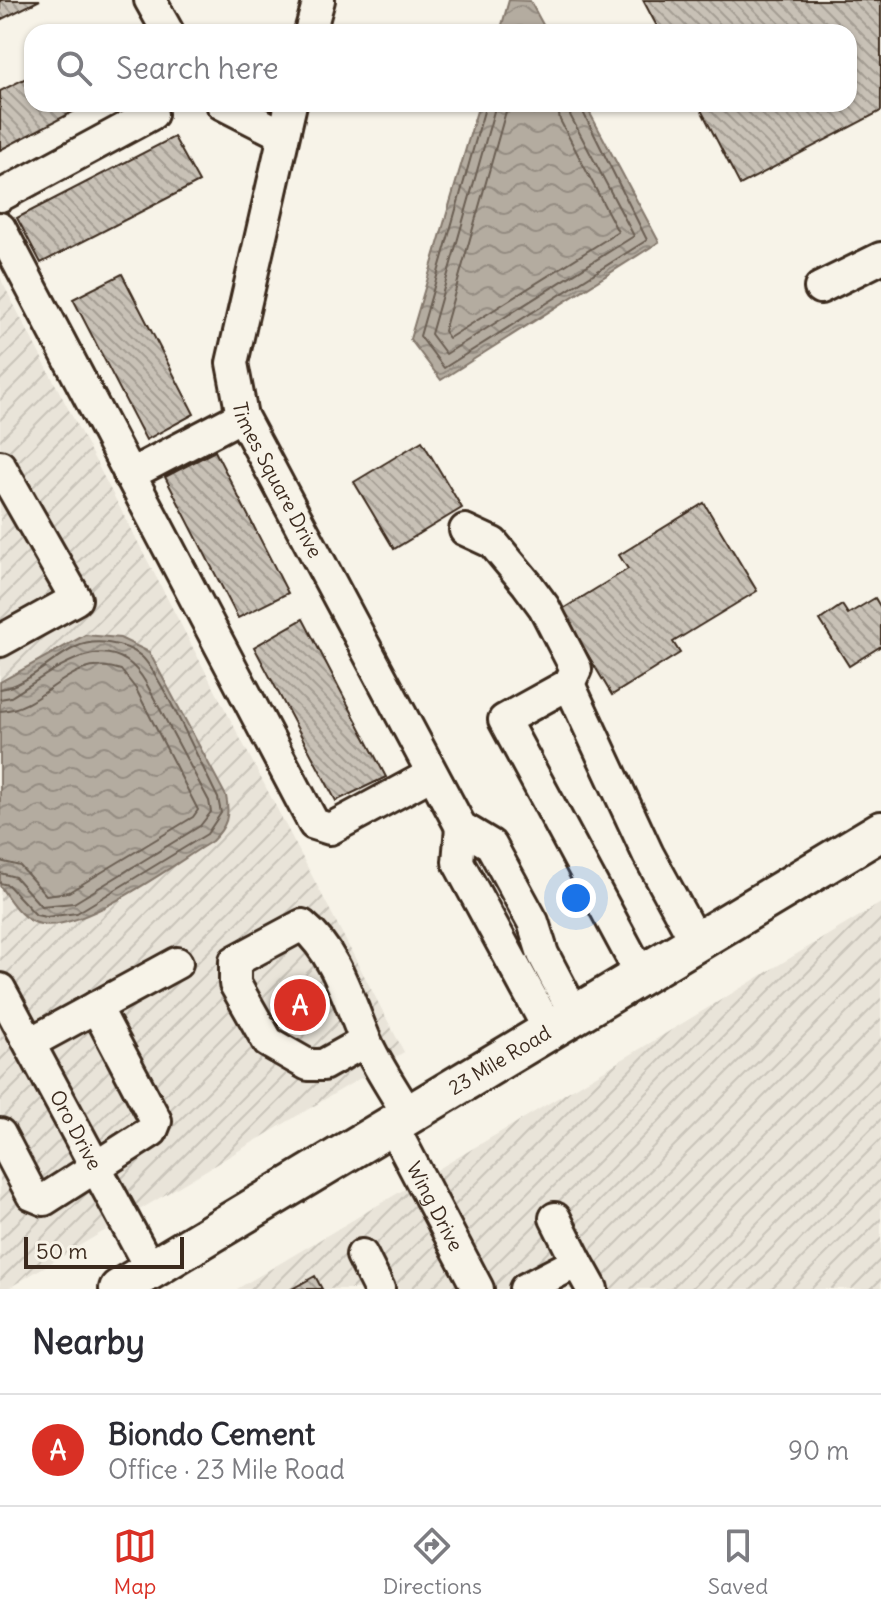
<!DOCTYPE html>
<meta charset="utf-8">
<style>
body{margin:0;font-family:Delius,sans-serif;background:#f2f2f3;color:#2b2b33}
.scale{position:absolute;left:24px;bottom:20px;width:160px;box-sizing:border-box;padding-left:8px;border:4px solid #3b2a1e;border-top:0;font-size:22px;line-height:28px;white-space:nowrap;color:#3b2a1e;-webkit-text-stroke:6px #f7f3e8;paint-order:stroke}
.you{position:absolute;left:576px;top:898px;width:28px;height:28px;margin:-20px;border:6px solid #fff;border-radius:50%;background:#1a73e8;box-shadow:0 0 0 12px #1a73e833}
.badge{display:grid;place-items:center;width:52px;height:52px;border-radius:50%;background:#d93025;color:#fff;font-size:26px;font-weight:700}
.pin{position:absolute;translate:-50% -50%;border:4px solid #fff;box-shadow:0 2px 8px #0006}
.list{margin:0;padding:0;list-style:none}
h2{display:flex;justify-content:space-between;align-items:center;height:104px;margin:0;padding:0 32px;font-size:34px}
h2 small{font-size:26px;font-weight:400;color:#7c7c81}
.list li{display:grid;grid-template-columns:52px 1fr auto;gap:24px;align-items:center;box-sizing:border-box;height:112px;padding:0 32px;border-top:2px solid #e1e1e2}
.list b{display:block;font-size:30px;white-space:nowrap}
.list p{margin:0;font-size:26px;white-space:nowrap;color:#7c7c81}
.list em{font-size:26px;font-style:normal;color:#7c7c81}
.icon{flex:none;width:44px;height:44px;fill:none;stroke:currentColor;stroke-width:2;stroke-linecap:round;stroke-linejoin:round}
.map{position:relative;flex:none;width:881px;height:1289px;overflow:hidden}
.search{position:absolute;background:#fff;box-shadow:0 2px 6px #0004;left:24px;right:24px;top:24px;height:88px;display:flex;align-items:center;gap:20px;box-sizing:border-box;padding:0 28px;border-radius:24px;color:#7c7c81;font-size:30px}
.sheet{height:216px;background:#fff}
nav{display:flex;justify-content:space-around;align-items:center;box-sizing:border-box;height:112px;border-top:2px solid #e1e1e2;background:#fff;font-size:22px;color:#7c7c81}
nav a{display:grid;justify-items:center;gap:4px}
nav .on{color:#d93025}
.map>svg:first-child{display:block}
.industrial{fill:url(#industrial-furrows)}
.water{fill:url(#water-waves);stroke:#84786c;stroke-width:2}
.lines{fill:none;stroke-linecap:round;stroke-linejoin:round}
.shore{stroke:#6b5e52;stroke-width:2}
.building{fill:url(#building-back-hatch);stroke:#3b2a1e;stroke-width:2}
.minor-casing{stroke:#3b2a1e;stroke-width:36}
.major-casing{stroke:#3b2a1e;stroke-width:44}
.minor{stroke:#f7f3e8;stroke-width:30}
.major{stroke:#f7f3e8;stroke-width:38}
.labels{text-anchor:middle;stroke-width:8;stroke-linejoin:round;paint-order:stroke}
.street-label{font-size:20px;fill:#3b2a1e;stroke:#f7f3e8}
</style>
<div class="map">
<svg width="881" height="1289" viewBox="0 0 881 1289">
<defs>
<pattern id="industrial-furrows" width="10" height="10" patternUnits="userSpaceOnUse" patternTransform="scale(2)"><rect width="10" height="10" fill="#e9e4d9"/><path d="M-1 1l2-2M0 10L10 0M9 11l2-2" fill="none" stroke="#c9c4ba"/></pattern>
<pattern id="water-waves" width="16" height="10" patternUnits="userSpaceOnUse" patternTransform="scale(2)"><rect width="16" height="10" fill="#b4aca0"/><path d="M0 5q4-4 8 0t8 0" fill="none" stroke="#948c82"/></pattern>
<pattern id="building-back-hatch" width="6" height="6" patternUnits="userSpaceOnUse" patternTransform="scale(2)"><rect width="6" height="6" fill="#c8c1b6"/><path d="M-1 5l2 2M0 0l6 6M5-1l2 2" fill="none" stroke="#a49d93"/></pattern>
</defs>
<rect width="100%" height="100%" fill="#f7f3e8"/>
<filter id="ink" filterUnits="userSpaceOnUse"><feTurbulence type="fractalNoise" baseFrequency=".0125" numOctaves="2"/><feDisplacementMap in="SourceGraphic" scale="16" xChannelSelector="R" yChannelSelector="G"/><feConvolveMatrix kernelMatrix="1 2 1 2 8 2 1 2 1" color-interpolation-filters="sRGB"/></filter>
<g filter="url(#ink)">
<!-- industrial -->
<path class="industrial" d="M0,278l404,774 -397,237h-7z
M881,903v386h-644l398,-237z"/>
<!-- water -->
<path class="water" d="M509,0l21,1 17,31h-47z
M479,104h106l74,138 -218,138 -31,-41z
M85,635l35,3 29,14 77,144c4,20 1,30 -14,45 -37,22 -138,99 -178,81 -15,-6 -25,-23 -34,-36v-204z"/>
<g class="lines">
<!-- shore -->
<path class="shore" d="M486,104l-66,232 24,32 203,-128 -68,-136
M496,104l-65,230 15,20 188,-118 -64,-121 -1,-11
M508,104l-64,227 5,7 169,-106 -58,-112 -3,-16
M0,689c26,-3 52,-31 76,-42 19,-9 49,-4 65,9 18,15 63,115 77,142l3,15 -14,21 -130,79 -31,4 -10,-2 -28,-30 -8,-2
M0,699l11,-2c43,-26 99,-76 135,-14l63,118 2,11 -11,14 -126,77 -33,3 -26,-29 -15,-4
M0,711c47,-2 68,-59 121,-41l15,19 62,121 -5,7 -124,75 -23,3 -26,-29 -20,-5"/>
</g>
<!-- building -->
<path class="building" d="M0,0h40l-40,20z
M643,0h238v111l-141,74 -42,-81h151v-72h-189z
M32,75v29h56l-88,46v-59z
M174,137l25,45 -158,81 -24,-45z
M122,274l72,140 -48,26 -73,-141z
M422,441l40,67 -68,41 -40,-67z
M215,451l73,142 -50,25 -73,-141z
M704,503l53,88 -84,51 7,11 -68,42 -51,-85 67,-41 -9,-14z
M875,598l6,10v38l-32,20 -29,-46 22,-15 6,9z
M303,619l83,158 -50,24 -82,-154z
M315,1276l7,13h-30z"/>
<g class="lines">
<!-- minor casing -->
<g class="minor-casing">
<g id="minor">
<path d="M150,0l18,32"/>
<path d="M310,32l9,-32"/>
<path d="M222,104l61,31"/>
<path id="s1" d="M291,104l-59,259 10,53 219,411 30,18 42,77 10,32 32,61"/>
<path d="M0,196l152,-82"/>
<path d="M0,228l314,596 16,5 102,-55"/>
<path d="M820,288l61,-30"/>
<path d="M0,466l76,133 -76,42"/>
<path d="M129,475l113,-59"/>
<path d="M465,530l28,13 34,41 17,23 32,62 -7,15"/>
<path d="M461,827l-3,35 91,168"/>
<path d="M641,975l-137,-255 65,-36 79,170 48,88"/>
<path id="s2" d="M0,989l151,281"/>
<path d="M366,1041l-43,24h-15l-40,-23 -33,-58v-23l67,-36c34,28 46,74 63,114 11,26 29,51 43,76"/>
<path d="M30,1043l147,-80"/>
<path id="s3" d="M392,1125l86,164"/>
<path d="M0,1134l32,61 12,5 108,-69 4,-10 -60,-114"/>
<path d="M555,1218l22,44"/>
<path d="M362,1255l17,34"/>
<path d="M525,1289l52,-27 15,27"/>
</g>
</g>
<!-- major casing -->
<g class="major-casing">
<g id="major">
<path id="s4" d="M119,1289l762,-458"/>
</g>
</g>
<!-- minor -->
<use href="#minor" class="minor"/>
<!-- major -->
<use href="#major" class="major"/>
</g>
</g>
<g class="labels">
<!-- street labels -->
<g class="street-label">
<text dy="7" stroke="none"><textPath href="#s1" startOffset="392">Times Square Drive</textPath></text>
<text dy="7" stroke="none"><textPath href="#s4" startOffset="444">23 Mile Road</textPath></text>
<text dy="7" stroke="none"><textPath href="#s2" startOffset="160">Oro Drive</textPath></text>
<text dy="7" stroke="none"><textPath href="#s3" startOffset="92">Wing Drive</textPath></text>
</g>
</g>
</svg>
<div class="scale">50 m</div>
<div class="you"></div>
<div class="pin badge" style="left:300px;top:1005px">A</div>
<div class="search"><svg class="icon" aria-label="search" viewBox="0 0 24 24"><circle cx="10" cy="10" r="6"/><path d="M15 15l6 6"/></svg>Search here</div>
</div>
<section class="sheet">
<h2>Nearby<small></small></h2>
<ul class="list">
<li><span class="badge">A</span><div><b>Biondo Cement</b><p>Office · 23 Mile Road</p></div><em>90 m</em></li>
</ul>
</section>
<nav>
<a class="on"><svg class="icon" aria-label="map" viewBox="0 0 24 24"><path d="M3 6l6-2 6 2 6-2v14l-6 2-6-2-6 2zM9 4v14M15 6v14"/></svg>Map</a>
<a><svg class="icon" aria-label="directions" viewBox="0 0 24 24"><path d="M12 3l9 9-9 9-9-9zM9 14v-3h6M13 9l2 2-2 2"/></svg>Directions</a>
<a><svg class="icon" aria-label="saved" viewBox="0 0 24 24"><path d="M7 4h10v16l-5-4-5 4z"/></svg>Saved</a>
</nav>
